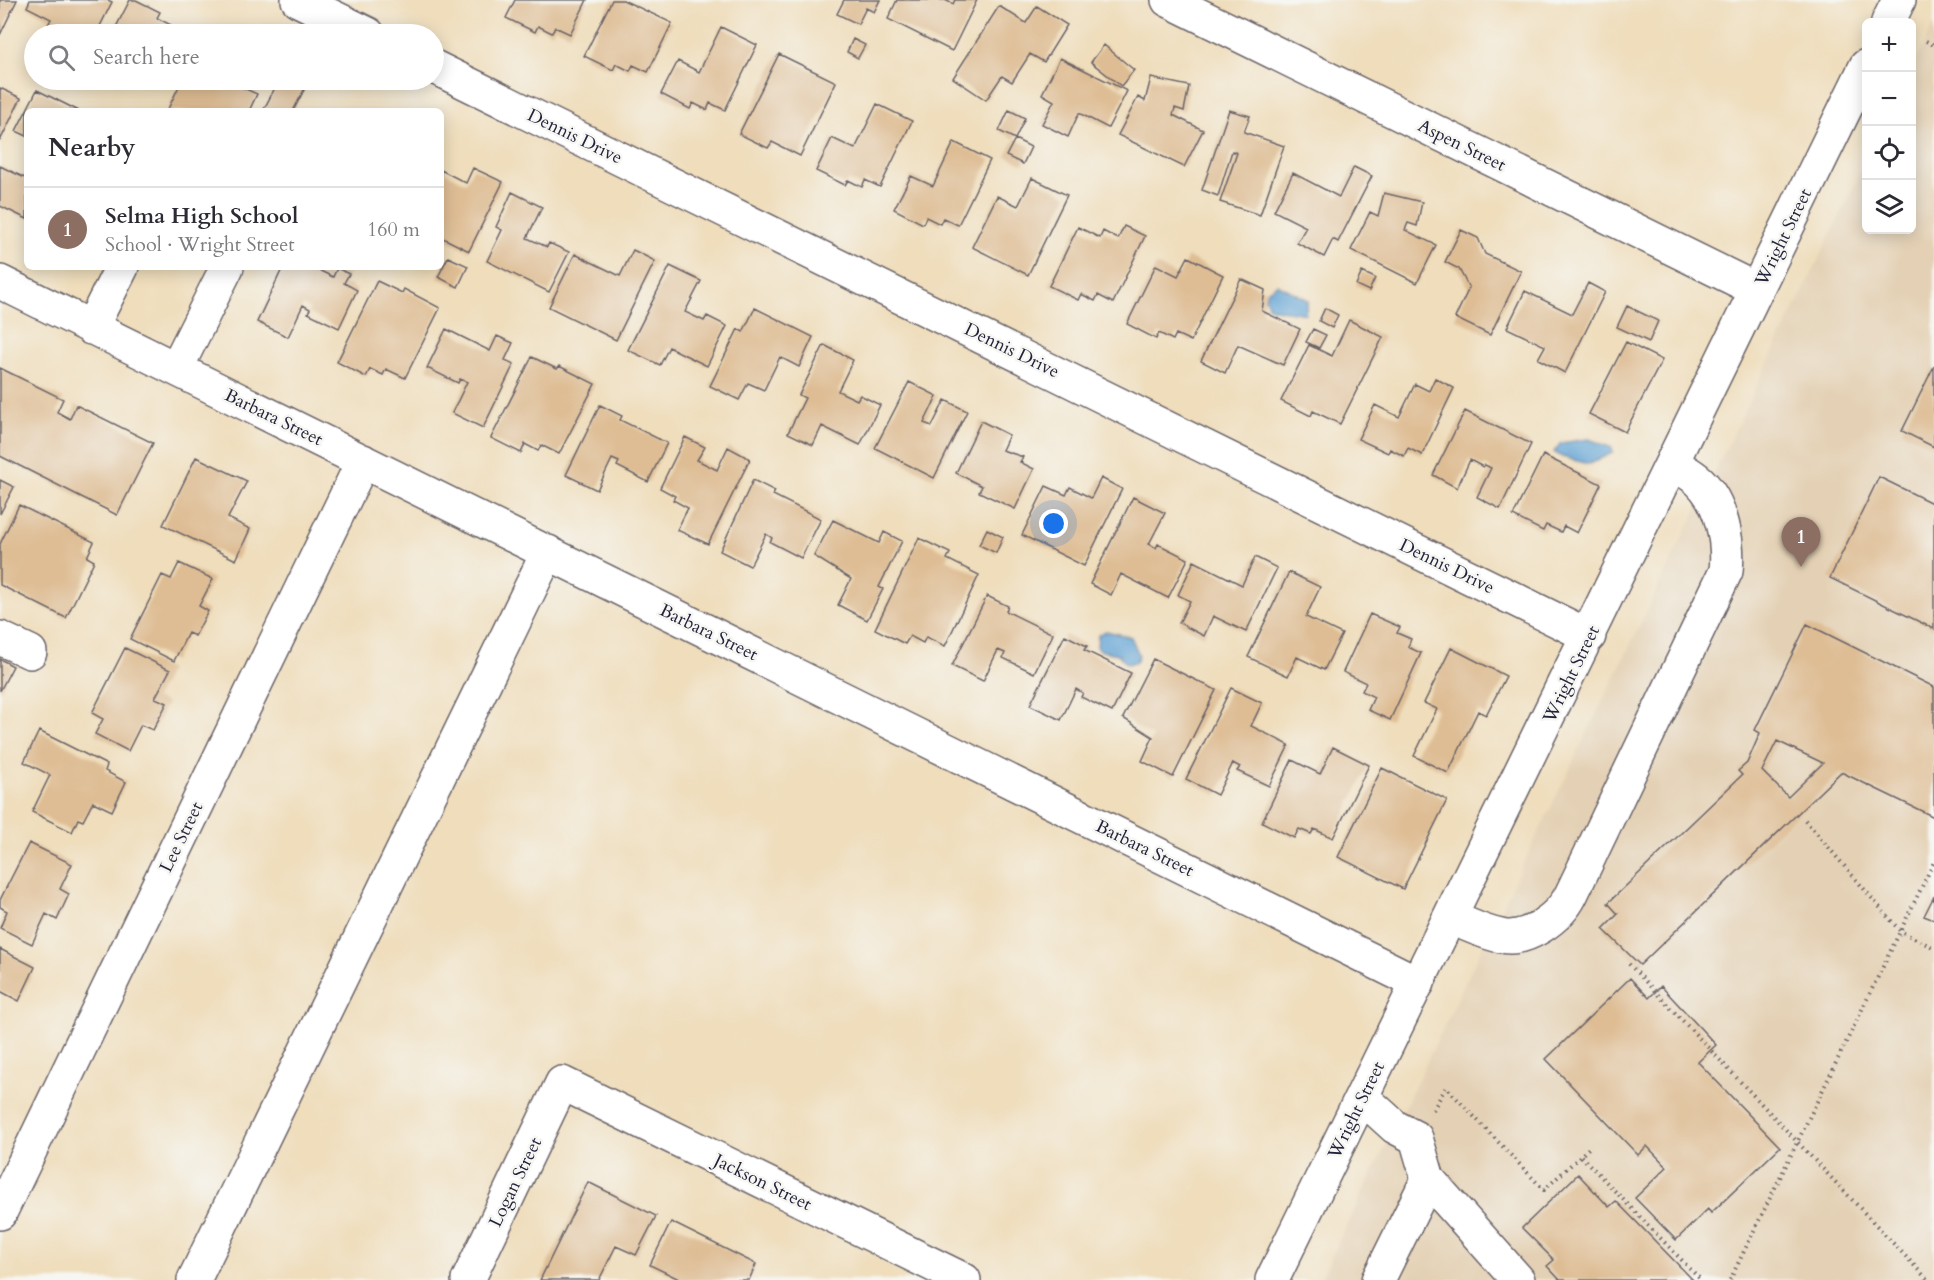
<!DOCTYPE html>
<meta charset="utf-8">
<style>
body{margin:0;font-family:Cardo,serif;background:#f7f7f7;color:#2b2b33}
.controls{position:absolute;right:18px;top:18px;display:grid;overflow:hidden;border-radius:9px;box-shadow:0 3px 15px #0003}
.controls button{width:54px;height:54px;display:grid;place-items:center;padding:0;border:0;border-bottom:2px solid #e1e1e2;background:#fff;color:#2b2b33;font:30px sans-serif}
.you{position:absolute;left:1054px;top:524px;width:21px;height:21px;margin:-15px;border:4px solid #fff;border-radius:50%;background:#1a73e8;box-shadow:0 0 0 9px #1a73e833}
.badge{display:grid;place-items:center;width:39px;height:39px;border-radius:50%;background:#d1495b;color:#fff;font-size:20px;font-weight:700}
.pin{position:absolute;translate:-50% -50px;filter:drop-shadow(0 2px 3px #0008)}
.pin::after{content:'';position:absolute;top:32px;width:21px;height:18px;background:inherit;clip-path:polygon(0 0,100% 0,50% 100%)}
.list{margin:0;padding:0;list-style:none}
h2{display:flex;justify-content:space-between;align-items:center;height:78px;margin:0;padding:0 24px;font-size:26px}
h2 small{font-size:20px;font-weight:400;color:#7c7c81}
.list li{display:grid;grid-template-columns:39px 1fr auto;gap:18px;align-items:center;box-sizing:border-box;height:84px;padding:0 24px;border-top:2px solid #e1e1e2}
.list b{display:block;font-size:22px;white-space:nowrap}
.list p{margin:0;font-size:20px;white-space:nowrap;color:#7c7c81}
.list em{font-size:20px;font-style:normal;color:#7c7c81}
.icon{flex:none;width:33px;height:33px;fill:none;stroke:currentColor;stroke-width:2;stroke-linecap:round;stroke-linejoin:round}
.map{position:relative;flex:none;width:1934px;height:1280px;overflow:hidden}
.search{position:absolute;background:#fff;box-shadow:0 3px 15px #0003;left:24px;top:24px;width:420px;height:66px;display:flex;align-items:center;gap:15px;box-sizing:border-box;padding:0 21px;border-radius:33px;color:#7c7c81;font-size:22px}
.panel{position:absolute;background:#fff;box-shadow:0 3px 15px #0003;left:24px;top:108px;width:420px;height:162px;border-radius:9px}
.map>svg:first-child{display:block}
.built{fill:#e4d1b5}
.water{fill:#5fa1d3;stroke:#406287;stroke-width:1.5}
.building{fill:#debd94;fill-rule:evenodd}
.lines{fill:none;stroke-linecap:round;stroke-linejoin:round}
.minor-casing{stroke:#6a6368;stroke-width:36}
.path{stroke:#6a6368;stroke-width:4;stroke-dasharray:1.5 4.5;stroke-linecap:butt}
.minor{stroke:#fff;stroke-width:33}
.labels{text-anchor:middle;stroke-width:5;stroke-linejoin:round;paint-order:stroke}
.street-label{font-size:18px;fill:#22223b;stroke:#f6f6f2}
</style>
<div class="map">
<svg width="1934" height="1280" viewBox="0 0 1934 1280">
<rect width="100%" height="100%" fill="#f6f6f2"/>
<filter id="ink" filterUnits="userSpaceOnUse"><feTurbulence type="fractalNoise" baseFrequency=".0167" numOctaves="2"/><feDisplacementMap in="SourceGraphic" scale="12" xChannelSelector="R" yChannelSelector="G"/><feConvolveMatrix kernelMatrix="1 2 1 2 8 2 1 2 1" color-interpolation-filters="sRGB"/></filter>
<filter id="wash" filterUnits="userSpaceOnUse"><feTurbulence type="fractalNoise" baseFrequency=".008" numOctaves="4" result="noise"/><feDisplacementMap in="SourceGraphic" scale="24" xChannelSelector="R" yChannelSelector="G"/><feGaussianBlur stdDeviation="1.35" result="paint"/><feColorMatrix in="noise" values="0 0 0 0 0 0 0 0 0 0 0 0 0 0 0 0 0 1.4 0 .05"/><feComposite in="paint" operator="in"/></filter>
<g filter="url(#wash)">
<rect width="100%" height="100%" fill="#efddbb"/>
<!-- built -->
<path class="built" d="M1934,23v1257h-614l546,-1118v68h46v-161z"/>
<!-- water -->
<path class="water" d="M1277,284l31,16 -3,13c-3,1 -32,-4 -36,-6l-4,-9 2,-7z
M1589,439l23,9v5l-23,11 -27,-7 -8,-5 7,-9z
M1106,631l25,6 8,18 -3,7 -9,2 -9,-10 -16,-3 -5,-4 1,-12z"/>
<g id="blocks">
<!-- building -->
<path class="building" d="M0,0h17l-17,35z
M30,0h78l4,2 -16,32h-53l8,-15 -24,-12z
M130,0h6l24,12 -3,6 14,7 -3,6 6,3h-53l-7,-3z
M515,0h72l-17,34 -15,-7 -3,6 -14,-7 -3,6 -29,-14z
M612,0h11l49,23 -24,49 -15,-7 -3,6 -14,-7 -3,6 -29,-14z
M844,0h36l-6,12 -8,-4 -8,16 -21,-10z
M897,0h48l8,4 2,-4h22l-25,51 -64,-32z
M999,6l27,17 11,-17 30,19 -23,37 -14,-8 -18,28 -10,-6 -16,24 -33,-22z
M721,27l36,18 -32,65 -15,-7 -3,7 -14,-7 -3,6 -29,-15 17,-33 21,11z
M853,39l12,6 -7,13 -11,-6z
M1104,45l30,25 -13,16 -30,-24z
M779,54l57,28 -36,74 -28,-14 -4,6 -29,-14z
M1060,58l67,33 -19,37 -29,-15 -11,24 -26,-13 12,-23 -12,-7z
M1151,78l38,8 -5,25 -9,-3 -2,7 30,15 -19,37 -66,-32 20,-38 7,4z
M144,80h17l-4,6z
M182,80h44l31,14 -8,17h-82z
M279,80h14l13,6 -13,25h-30z
M0,88l21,10 -21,43z
M37,90l42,21h-52v25l-11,-5z
M877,104l35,17 -32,66 -15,-7 -3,7 -14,-7 -3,5 -29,-14 16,-33 23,11z
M1009,110l16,8 -10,21 -16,-8z
M1229,110l21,6 -6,16 40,14 -24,69 -40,-13 17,-49 -5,-2 -14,45 -16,-6z
M1015,139l16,8 -8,17 -17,-8z
M954,142l36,18 -32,65 -15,-7 -3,6 -14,-7 -3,7 -29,-15 17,-33 22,10z
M0,166l27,13v40l-27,-13z
M1354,167l18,9 -34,66 -5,-3 -9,18 -27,-14 9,-16 -32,-16 19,-38 46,24z
M473,168l30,14 -34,69 -28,-14v-67l25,13z
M1032,178l35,17 -39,80 -56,-28 25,-51 21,10z
M512,192l30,15 -15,31 20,9 2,-4 20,9 -20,40 -62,-31 15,-31 -6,-3z
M1384,193l38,9 -5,24 -9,-3 -3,7 31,15 -19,38 -66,-33 19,-38 8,4z
M1124,226l21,10 -32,67 -15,-8 -3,6 -14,-7 -3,6 -29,-14 29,-59 22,11 3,-7 15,8z
M1461,230l17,8 7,16 36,17 -31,64 -35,-17 14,-30 -10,-19 -14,-7z
M633,250l22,11 -39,79 -67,-33 26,-53 45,22z
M448,257l20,9 -10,21 -20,-10z
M1188,257l35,18 -32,66 -15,-7 -3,6 -14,-7 -3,6 -29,-15 29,-59 22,11z
M670,266l31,15 -16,31 19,9 3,-5 20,10 -20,40 -38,-19 -9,18 -32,-15z
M283,267h29l21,10 4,-9 12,6 -5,9 13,7 -18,38 -31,-15 2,-4 -7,-4 -15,32 -31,-15z
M1362,272l13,6 -6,13 -13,-6z
M1241,279l24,11 -3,21 38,18 -17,36 -45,-20 -13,28 -24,-12z
M377,281l25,12 2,-4 36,19 -35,70 -19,-9 -3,6 -13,-6 -4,8 -29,-15z
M1588,283l17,9 -40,81 -27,-14 7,-13 -38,-18 18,-37 47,23z
M1627,306l31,15 -9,21 -32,-15z
M755,308l58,29 -14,30 -19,-10 -16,33 -16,-7 -9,17 -29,-14 28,-57 5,3z
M1325,308l13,7 -6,13 -13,-7z
M1349,320l34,17 -43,87 -27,-13 -2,5 -30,-15 28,-56 23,11z
M446,329l44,22 7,-15 16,7 -8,17 9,4 -31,64 -31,-15 15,-31 -7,-3 -2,4 -31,-15z
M1313,329l13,6 -7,13 -13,-6z
M1626,342l36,18 -37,72 -36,-18z
M824,345l29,15 -15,31 19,9 3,-5 20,10 -20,40 -38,-19 -9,19 -25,-12 17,-35 -6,-3z
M532,357l25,12 2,-3 36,18 -36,70 -18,-9 -3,6 -13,-7 -4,9 -30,-15z
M1934,366v81l-32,-16z
M0,368l63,31 -6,13 13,7 6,-14 77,38 -36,72 -117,-59z
M1435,378l19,10 -32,67 -14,-7 -4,8 -14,-7 -2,4 -30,-14 17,-34 24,12 16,-33 14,7z
M909,382l28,14 -13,27 8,3 13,-26 22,11 -33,67 -59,-30z
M600,405l22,11 -2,4 47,23 -19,39 -31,-16 2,-4 -7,-3 -15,31 -31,-15z
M1465,411l66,33 -31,65 -23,-12 14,-29 -6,-3 -2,2 -13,-7 -13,28 -24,-13z
M981,421l28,14 -7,15 21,7 -3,5 14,7 -19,40 -36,-17 3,-6 -26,-13z
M685,437l20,10 -8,13 20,10 11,-23 22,12 -42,85 -31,-14 11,-22 -15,-8 2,-4 -15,-8z
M1543,455l58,29 -24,49 -13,-7 -3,6 -15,-7 -3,6 -30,-15z
M196,457l51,24 -19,37 22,11 -14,31 -73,-35z
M1879,477l55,27v125l-104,-51z
M1101,478l21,11 -38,77 -62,-31 24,-49 20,9 4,-8 21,11z
M0,480l14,7 -14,27z
M753,480l22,11 -2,4 48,24 -20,39 -31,-16 2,-4 -6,-4 -16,32 -30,-15z
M1133,497l32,16 -16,31 7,4 2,-4 30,15 -20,39 -47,-24 -10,21 -21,-11z
M19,505l75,37 -7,15 7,4 -28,57 -66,-33v-41z
M833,520l46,23 5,-11 18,9 -23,46 4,2 -16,31 -29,-15 13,-26 -37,-23z
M987,529l16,8 -7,16 -17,-8z
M919,538l31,15 -3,6 32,16 -34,71 -19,-9 -3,6 -13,-7 -5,8 -30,-15z
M1255,557l22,11 -31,64 -33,-16 -9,20 -25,-13 11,-22 -12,-6 16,-34 48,24z
M179,563l34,16 -14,27 9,5 -13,25 -7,-3 -14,28 -44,-22 32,-64 9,4z
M1289,572l31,15 -14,30 36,17 -18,36 -27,-13 -9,19 -40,-19z
M987,596l21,10 -2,5 47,23 -19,39 -31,-15 2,-5 -7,-3 -15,31 -31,-15z
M1370,614l30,13 -3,6 14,6 -3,8 13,6 -31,67 -22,-10 6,-13 -12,-6 4,-8 -23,-11z
M1807,624l127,63v130l-93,-45 -201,193 -37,-36 15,-15 -10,-11 134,-128 -4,-4 9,-8 13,-30 -5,-3zM1777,741l46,22 -35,34 -26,-26z
M1065,635l22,11 -3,4 47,23 -19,39 -31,-15 2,-4 -7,-4 -15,31 -31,-15z
M125,648l45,22 -15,28 12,5 -14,27 -12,-5 -13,26 -33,-17 8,-15 -11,-6z
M1451,648l55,28 -20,39 -8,-4 -30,62 -34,-17 23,-47 -13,-6z
M0,659l13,7 -13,25z
M1153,659l63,31 -43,87 -31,-16 11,-24 -30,-19z
M1231,688l31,15 -11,23 38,19 -20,41 -32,-15 3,-4 -7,-4 -16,32 -31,-16z
M39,731l68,34 -2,6 21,11 -14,29 -19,-9 -10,19 -5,-2 -6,13 -40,-20 18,-37 -26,-13z
M1333,747l36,18 -36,73 -19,-9 -3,5 -12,-5 -5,9 -32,-16 30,-62 28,14z
M1382,768l65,32 -44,89 -65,-32z
M29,843l43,21 -12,25 9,5 -12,26 -11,-6 -14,30 -32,-16 7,-17 -7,-4v-7z
M1934,896v24l-10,-4z
M0,949l35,18 -16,34 -19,-10z
M1630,978l19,20 12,-12 55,59 -18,17 82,85 -69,66 -3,-4 -32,31 -41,-42 32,-31 -20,-21 -9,9 -92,-96z
M1578,1174l31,33 7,-6 77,79h-133l-13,-14 7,-6 -32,-32z
M588,1182l68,34 -20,39 -20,-9 -17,34h-59z
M671,1222l85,42 -7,16h-68l-31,-15z"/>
</g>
</g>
<g filter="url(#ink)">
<use href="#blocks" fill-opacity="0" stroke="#6a6368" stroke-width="1.5"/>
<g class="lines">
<!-- minor casing -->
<g class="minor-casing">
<path id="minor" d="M298,0l70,34
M1168,0l589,290
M1888,22l11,-22
M434,67l1155,569
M0,282l1418,701
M91,328l31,-61
M176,369l51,-102
M0,638l30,14
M1451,918c16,6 33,15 50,18 26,6 59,-19 70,-41l155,-324c3,-29 -4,-67 -26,-89 -8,-8 -19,-13 -28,-19
M1362,1097l33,30 21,11 12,41 90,101
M0,1213l363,-752
M194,1280l354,-728
M468,1280l94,-197 402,197
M1272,1280l594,-1214
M1378,1280l50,-101"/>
</g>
<!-- path -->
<path class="path" d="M1926,41l8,4
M1805,820l95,111 34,17
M1629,964l299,316
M1433,1110l13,-23 98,103 47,-44
M1581,1156l120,124
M1730,1280l204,-418"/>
<!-- minor -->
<use href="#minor" class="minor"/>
</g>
</g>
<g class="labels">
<!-- street labels -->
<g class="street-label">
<text transform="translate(575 136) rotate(26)" y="6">Dennis Drive</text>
<text transform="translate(1462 145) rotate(26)" y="6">Aspen Street</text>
<text transform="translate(1783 237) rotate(-64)" y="6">Wright Street</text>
<text transform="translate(1012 350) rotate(26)" y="6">Dennis Drive</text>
<text transform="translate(274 417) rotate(26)" y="6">Barbara Street</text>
<text transform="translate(1447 566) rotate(26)" y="6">Dennis Drive</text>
<text transform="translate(709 632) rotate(26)" y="6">Barbara Street</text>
<text transform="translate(1571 674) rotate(-64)" y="6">Wright Street</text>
<text transform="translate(181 837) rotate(-64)" y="6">Lee Street</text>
<text transform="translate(1145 848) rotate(26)" y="6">Barbara Street</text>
<text transform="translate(1356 1110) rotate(-64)" y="6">Wright Street</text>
<text transform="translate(515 1182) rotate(-64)" y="6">Logan Street</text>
<text transform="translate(763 1182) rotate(26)" y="6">Jackson Street</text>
</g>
</g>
</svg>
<div class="controls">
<button>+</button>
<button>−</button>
<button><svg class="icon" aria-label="locate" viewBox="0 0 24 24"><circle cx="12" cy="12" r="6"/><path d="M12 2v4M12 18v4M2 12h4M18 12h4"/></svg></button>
<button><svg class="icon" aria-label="layers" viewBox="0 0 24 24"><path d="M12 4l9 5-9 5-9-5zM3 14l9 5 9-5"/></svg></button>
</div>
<div class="you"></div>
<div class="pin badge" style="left:1801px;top:567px;background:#8d6e63">1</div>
<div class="search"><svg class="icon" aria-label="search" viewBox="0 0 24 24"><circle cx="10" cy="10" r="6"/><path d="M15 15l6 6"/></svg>Search here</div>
<section class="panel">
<h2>Nearby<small></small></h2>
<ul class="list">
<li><span class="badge" style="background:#8d6e63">1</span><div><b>Selma High School</b><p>School · Wright Street</p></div><em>160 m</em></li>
</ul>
</section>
</div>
